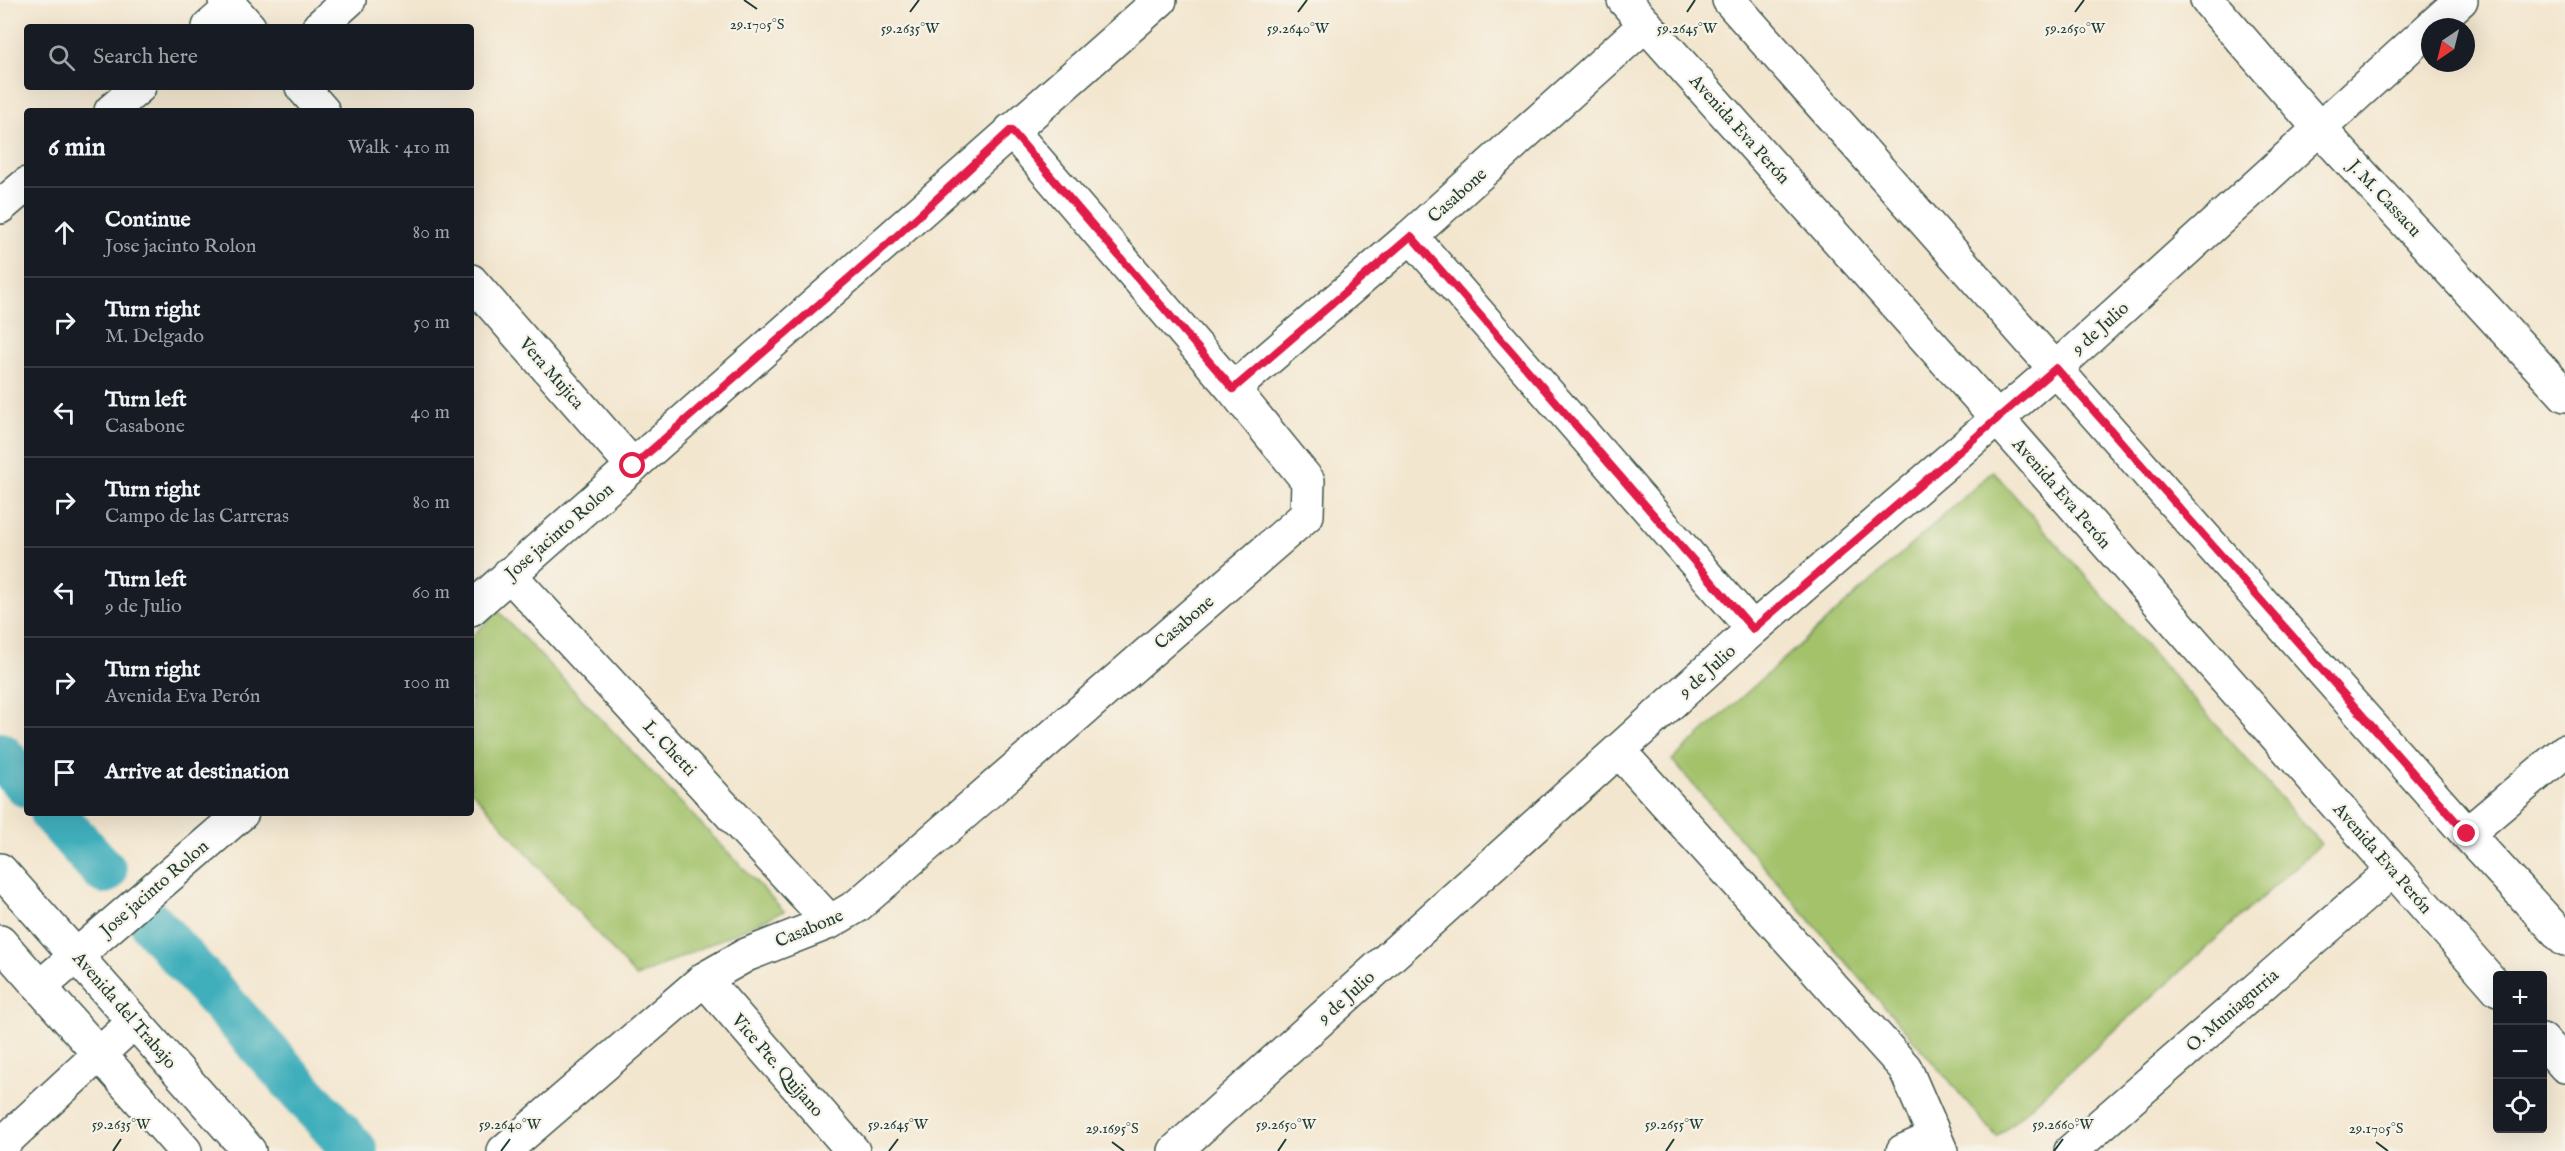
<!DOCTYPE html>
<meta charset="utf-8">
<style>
body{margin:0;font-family:"IM FELL English",serif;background:#20242c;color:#f1f3f6}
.controls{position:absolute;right:18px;bottom:18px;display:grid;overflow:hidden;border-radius:6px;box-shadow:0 6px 24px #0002}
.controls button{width:54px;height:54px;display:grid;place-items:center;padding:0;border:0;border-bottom:2px solid #363941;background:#171b24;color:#f1f3f6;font:30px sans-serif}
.compass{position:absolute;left:2421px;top:18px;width:54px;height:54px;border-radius:50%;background:#171b24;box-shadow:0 6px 24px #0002;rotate:215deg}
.stop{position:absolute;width:18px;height:18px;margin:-14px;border:4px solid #e11d48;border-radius:50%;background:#fff}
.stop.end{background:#e11d48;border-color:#fff;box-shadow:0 2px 6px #0008}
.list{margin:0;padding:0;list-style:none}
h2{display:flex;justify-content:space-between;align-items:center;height:78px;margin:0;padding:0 24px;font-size:26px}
h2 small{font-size:20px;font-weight:400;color:#9ea1a6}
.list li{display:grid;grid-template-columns:39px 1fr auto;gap:18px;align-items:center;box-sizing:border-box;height:90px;padding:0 24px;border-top:2px solid #363941}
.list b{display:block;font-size:22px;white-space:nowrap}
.list p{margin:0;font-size:20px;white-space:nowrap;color:#9ea1a6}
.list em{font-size:20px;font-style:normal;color:#9ea1a6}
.icon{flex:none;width:33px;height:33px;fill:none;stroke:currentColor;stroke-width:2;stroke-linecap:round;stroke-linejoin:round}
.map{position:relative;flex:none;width:2565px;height:1151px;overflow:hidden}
.search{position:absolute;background:#171b24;box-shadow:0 6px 24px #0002;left:24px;top:24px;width:450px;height:66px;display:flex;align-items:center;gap:15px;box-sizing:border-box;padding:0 21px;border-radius:6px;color:#9ea1a6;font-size:22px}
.panel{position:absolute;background:#171b24;box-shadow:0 6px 24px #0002;left:24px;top:108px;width:450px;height:708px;border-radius:6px}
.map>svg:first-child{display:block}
.green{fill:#a3c26a;stroke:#61804f;stroke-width:1.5}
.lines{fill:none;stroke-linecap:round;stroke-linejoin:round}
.canal{stroke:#40afbc;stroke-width:46}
.minor-casing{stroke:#3f564b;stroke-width:36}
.tertiary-casing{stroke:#3f564b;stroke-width:36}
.minor{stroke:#fff;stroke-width:33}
.tertiary{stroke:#fff;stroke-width:33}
.route{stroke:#e11d48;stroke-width:8}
.ticks{fill:none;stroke:#1f3d34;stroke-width:2}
.labels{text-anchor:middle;stroke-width:4.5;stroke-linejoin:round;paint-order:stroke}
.street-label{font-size:18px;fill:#1f3d34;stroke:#f7f3e8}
.ticks-label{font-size:15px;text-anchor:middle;fill:#1f3d34;stroke:#f7f3e8;stroke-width:4.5;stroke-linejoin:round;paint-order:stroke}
</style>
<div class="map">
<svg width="2565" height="1151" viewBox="0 0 2565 1151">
<rect width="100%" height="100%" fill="#f7f3e8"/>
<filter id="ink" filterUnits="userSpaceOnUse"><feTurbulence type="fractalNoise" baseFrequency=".0167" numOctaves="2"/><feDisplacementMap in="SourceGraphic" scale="12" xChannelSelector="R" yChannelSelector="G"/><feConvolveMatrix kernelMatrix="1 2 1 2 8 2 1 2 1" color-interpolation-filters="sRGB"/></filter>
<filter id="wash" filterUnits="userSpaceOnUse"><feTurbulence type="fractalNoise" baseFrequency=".008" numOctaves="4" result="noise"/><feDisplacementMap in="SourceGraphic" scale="24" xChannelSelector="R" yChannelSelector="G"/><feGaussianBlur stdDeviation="1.35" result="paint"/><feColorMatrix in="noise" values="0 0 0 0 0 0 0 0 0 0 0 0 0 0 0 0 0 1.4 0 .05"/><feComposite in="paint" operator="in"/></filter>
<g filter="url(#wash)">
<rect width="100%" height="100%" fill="#f3e6cf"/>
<!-- green -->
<path class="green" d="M1993,471l328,373 -324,293 -325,-377z
M498,611l286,300 -148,66 -165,-187v-153z"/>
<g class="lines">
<!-- canal -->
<path class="canal" d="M0,755l27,30
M52,813l52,58
M153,925l202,226"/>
</g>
</g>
<g filter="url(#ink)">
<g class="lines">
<!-- minor casing -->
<g class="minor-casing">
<path id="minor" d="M225,0l24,27
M1624,0l373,418 501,571
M1729,0l738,834 98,106
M2207,0l113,129 245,266
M209,27l23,-20
M319,27l30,-27
M2431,27l30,-27
M302,87l21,24
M111,111l28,-24
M1011,130l222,259
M0,207l27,-23
M1411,236l342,393
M471,281l162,185
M509,574l321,348
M471,609l689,-609
M1619,751l286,317 36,83
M2467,834l98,-83
M704,979l149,172
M40,987l202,-174
M2542,1040l23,26
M0,1146l134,-124
M504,1151l200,-172 42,-24 84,-33 27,-16 450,-391 1,-34 -75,-92 178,-153 235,-212
M1175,1151l578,-522 303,-261 374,-340
M1903,1151l32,-14
M2071,1151l322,-281"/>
</g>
<!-- tertiary casing -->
<g class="tertiary-casing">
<path id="tertiary" d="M0,870l249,281
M0,942l185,209"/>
</g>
<!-- minor -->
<use href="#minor" class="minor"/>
<!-- tertiary -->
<use href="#tertiary" class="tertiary"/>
</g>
</g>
<g class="lines" filter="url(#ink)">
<!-- route -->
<path class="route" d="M633,466l256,-223 122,-113 222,259 178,-153 342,393 303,-261 411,466"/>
</g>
<!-- ticks -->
<path class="ticks" d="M744,0l13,9M910,12l9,-12M1298,12l9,-12M1687,12l8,-12M2075,12l9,-12M1112,1142l12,9M2376,1142l12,9M113,1151l8,-12M501,1151l9,-12M889,1151l9,-12M1278,1151l8,-12M1666,1151l8,-12M2054,1151l9,-12"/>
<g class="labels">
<!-- street labels -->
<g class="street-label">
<text transform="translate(1740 129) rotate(48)" y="6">Avenida Eva Perón</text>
<text transform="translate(1457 195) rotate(-42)" y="6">Casabone</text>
<text transform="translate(2385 198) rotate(47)" y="6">J. M. Cassacu</text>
<text transform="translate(2100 328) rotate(-42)" y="6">9 de Julio</text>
<text transform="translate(552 373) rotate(49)" y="6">Vera Mujica</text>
<text transform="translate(2062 493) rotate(49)" y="6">Avenida Eva Perón</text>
<text transform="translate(559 531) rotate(-41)" y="6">Jose jacinto Rolon</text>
<text transform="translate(1184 622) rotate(-41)" y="6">Casabone</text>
<text transform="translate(1707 671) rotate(-42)" y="6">9 de Julio</text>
<text transform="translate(670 748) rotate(47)" y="6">L. Chetti</text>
<text transform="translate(2383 858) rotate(49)" y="6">Avenida Eva Perón</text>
<text transform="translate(154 888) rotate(-41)" y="6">Jose jacinto Rolon</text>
<text transform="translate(809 928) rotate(-23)" y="6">Casabone</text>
<text transform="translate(1346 997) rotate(-42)" y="6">9 de Julio</text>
<text transform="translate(125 1010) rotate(49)" y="6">Avenida del Trabajo</text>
<text transform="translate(2232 1010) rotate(-41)" y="6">O. Muniagurria</text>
<text transform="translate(778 1065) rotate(49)" y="6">Vice Pte. Quijano</text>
</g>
</g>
<g class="ticks-label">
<text x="757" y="29">29.1705°S</text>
<text x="910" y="33">59.2635°W</text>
<text x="1298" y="33">59.2640°W</text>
<text x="1687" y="33">59.2645°W</text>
<text x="2075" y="33">59.2650°W</text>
<text x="121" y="1129">59.2635°W</text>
<text x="510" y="1129">59.2640°W</text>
<text x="898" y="1129">59.2645°W</text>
<text x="1286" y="1129">59.2650°W</text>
<text x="1674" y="1129">59.2655°W</text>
<text x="2063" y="1129">59.2660°W</text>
<text x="1112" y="1133">29.1695°S</text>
<text x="2376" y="1133">29.1705°S</text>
</g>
</svg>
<div class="controls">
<button>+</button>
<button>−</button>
<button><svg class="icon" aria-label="locate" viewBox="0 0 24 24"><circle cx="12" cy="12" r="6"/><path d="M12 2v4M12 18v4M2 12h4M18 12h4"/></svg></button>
</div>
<svg class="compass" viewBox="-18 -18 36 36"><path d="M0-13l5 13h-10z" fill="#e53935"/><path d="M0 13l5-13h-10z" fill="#9ea1a6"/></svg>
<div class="stop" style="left:633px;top:466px"></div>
<div class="stop end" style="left:2467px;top:834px"></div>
<div class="search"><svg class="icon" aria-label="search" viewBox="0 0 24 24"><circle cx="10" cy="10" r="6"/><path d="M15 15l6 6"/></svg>Search here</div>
<section class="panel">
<h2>6 min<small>Walk · 410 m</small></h2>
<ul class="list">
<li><svg class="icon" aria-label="ahead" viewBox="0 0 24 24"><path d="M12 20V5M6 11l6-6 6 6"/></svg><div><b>Continue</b><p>Jose jacinto Rolon</p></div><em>80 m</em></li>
<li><svg class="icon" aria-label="right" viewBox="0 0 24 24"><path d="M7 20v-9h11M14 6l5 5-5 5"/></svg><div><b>Turn right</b><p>M. Delgado</p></div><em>50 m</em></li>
<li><svg class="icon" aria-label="left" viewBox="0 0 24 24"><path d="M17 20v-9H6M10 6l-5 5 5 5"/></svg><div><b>Turn left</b><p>Casabone</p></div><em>40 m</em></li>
<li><svg class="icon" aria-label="right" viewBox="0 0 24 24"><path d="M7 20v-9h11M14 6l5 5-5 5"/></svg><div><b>Turn right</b><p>Campo de las Carreras</p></div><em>80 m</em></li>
<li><svg class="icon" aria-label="left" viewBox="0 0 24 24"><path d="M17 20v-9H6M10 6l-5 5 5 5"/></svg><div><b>Turn left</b><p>9 de Julio</p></div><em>60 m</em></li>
<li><svg class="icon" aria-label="right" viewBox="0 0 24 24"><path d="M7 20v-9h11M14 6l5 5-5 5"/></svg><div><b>Turn right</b><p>Avenida Eva Perón</p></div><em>100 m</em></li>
<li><svg class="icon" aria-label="arrive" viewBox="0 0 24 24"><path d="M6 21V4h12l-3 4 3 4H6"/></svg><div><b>Arrive at destination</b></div></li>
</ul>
</section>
</div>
